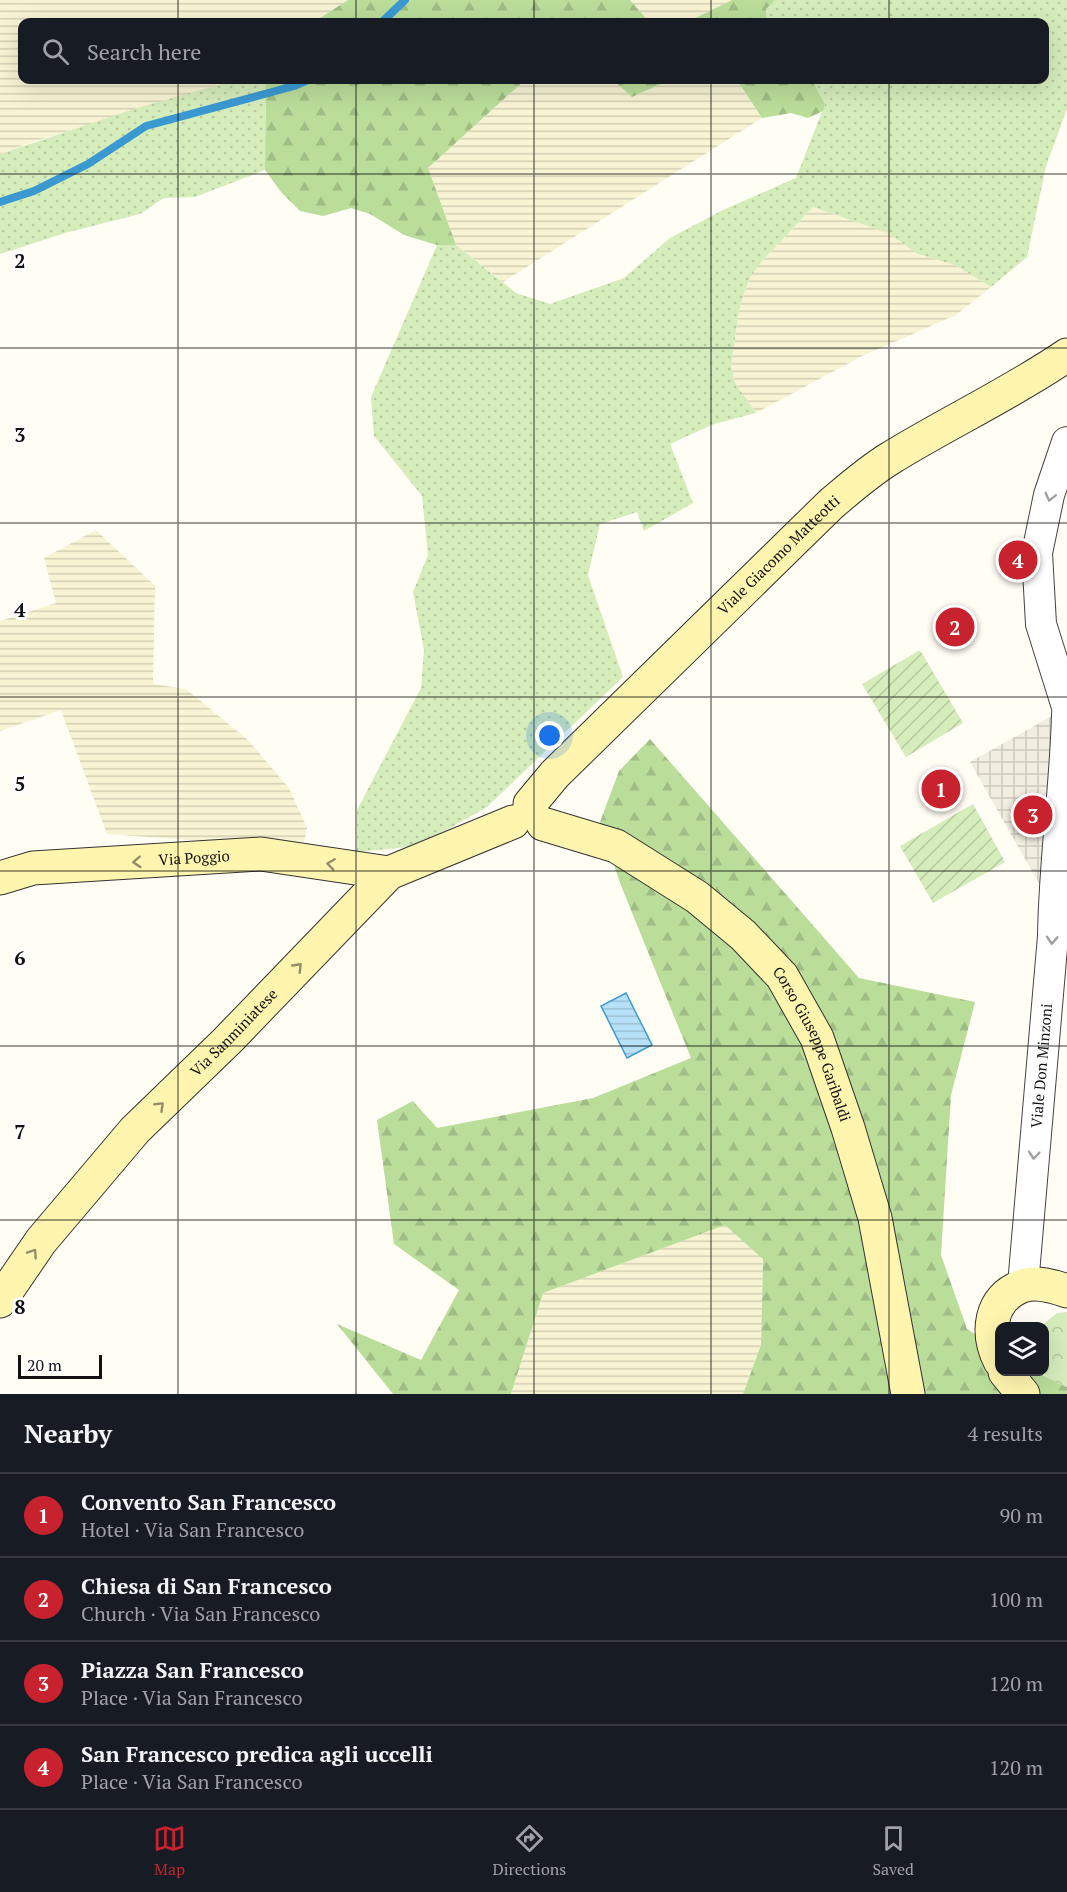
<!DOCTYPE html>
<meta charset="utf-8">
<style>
body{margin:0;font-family:"PT Serif",serif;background:#20242c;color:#f1f3f6}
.controls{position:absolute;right:18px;bottom:18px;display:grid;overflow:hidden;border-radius:12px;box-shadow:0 6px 24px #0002}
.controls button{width:54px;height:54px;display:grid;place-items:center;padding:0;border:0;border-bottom:2px solid #363941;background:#171b24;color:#f1f3f6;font:30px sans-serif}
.scale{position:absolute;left:18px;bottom:15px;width:84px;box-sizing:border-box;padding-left:6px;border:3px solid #111;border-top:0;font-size:16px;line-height:21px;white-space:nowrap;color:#111;-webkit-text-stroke:4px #fff;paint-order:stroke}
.you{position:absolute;left:550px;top:736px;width:21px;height:21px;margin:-15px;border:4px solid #fff;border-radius:50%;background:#1a73e8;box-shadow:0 0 0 9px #1a73e833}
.badge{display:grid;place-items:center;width:39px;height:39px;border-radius:50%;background:#c7222e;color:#fff;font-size:20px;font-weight:700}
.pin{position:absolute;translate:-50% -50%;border:3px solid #fff;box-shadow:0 2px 6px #0006}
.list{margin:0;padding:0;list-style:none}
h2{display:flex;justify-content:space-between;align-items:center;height:78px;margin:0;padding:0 24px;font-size:26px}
h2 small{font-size:20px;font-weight:400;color:#9ea1a6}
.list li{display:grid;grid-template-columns:39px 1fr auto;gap:18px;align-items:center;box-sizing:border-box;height:84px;padding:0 24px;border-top:2px solid #363941}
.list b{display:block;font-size:22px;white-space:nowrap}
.list p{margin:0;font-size:20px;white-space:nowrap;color:#9ea1a6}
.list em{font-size:20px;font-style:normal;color:#9ea1a6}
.icon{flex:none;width:33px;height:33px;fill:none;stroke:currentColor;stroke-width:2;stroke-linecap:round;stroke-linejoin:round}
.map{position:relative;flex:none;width:1067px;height:1394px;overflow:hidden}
.search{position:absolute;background:#171b24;box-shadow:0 6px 24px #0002;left:18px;right:18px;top:18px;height:66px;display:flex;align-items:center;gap:15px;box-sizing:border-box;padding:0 21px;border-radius:12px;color:#9ea1a6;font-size:22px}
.sheet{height:414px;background:#171b24}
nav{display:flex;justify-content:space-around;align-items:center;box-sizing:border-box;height:84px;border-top:2px solid #363941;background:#171b24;font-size:16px;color:#9ea1a6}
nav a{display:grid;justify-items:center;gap:3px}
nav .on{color:#c7222e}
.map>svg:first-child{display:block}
.farmland{fill:url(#farmland-rules)}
.grass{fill:url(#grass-dots)}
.forest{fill:url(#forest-firs)}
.park{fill:url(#park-crowns)}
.garden{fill:url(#garden-furrows)}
.plaza{fill:url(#plaza-grid)}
.water{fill:url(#water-rules);stroke:#3b99d2;stroke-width:1.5}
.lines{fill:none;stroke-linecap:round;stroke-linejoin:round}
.stream{stroke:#3b99d2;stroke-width:8}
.street-casing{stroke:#444;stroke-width:32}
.secondary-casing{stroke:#333;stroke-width:35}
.street{stroke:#fff;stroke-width:30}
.secondary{stroke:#fff5af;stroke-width:33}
.oneway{stroke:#a0a0a0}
.oneway2{stroke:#948e68}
.grid{fill:none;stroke:#111;stroke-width:1.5;stroke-opacity:0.55}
.labels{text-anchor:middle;stroke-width:6;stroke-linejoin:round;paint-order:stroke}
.street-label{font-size:15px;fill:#111;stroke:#fff}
.grid-label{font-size:20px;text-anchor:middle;font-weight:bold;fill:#111;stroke:#fff;stroke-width:6;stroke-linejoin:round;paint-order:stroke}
</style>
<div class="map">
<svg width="1067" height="1394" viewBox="0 0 1067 1394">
<defs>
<pattern id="farmland-rules" width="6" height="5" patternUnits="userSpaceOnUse" patternTransform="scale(1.5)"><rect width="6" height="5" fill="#f7f3d3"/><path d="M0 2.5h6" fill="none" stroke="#d3cfb4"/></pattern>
<pattern id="grass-dots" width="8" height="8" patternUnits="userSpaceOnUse" patternTransform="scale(1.5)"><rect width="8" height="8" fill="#d5ecbb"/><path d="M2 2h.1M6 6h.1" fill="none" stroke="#b6c9a0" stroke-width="1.8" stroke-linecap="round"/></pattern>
<pattern id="forest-firs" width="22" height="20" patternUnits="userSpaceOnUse" patternTransform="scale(1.5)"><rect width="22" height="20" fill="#badd9a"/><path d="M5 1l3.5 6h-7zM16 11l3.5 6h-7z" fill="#9fbd84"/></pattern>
<pattern id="park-crowns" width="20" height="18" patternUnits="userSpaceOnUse" patternTransform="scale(1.5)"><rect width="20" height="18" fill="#d5ecbb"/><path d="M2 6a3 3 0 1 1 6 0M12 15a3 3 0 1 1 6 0" fill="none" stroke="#b6c9a0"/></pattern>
<pattern id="garden-furrows" width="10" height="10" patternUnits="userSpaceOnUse" patternTransform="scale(1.5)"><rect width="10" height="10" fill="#d5ecbb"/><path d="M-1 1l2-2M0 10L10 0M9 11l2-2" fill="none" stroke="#b6c9a0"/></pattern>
<pattern id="plaza-grid" width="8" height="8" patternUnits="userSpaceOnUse" patternTransform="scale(1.5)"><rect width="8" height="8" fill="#f1ede1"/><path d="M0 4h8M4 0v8" fill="none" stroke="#cecac0"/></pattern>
<pattern id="water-rules" width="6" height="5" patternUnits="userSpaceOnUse" patternTransform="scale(1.5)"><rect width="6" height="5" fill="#b7e1f8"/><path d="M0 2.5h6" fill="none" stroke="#9cc0d4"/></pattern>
</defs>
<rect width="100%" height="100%" fill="#fffdf4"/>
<!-- farmland -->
<path class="farmland" d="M0,0h348l-34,22h-292v58h214l-201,61 -35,13z
M630,0h102l-45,22h-38z
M525,80h88l19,17 38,-17h67l25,38 -259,164 -47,-37 -28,-77z
M813,207l75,26 30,21 37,11 36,22 -35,28 -94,41 -106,57 -21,-30 -4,-17 8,-55 5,-18 7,-17 11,-15z
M96,530l59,56 -2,98 33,5 62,51 41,48 18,40 -4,20 -196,-14 -46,-124 -61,21v-110l56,-18 -12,-45z
M725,1225l38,33 -2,87 -18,49h-232l32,-101z"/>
<!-- grass -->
<path class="grass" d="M775,0h292v109l-21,57 -19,91 -36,30 -36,-22 -37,-11 -30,-21 -75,-26 -51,54 -11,15 -7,17 -5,18 -8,55 4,17 21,30 -42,11 -44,20 23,59 -49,28 -7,-19 -37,12 -12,51 35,102 -136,130 -69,39 -61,6v-42l64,-122 3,-38 -11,-58 15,-37 -6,-59 -48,-60 -3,-39 66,-152h19l60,48 34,11 74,-26 46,-40 53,-28 73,-32 29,-74 -13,-24h232v-58h-277l-1,-13z
M236,80h30l-1,90 -70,27 -31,1 -24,16 -75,19 -65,21v-100l137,-46z"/>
<!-- forest -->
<path class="forest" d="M348,0h282l19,22h-335z
M732,0h43l-9,9 1,13h-80z
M266,80h259l-97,88 28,77h-19l-33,-10 -34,-21 -19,-6 -28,8 -23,-5 -19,-19 -16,-22z
M613,80h57l-38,17z
M737,80h75l13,24 -2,7 -15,7 -17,-5 -29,5z
M650,739l209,239 116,24 -24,93 -10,160 26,74 32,20 1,23h36l31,15v7h-324l18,-49 2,-86 -38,-34 -182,68 -32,101h-118l-56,-70 84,36 38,-70 -65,-46 -17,-124 36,-19 24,27 156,-30 98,-40 -71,-175 -20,-61 19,-51z"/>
<!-- park -->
<path class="park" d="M1067,1312v75l-21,-10 -4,-5h2v-46h-3l16,-13z"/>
<!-- garden -->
<path class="garden" d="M920,650l43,73 -57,34 -44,-73z
M973,804l32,58 -72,41 -33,-57z"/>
<!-- plaza -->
<path class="plaza" d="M1052,716l-7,178 -75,-132z"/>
<!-- water -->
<path class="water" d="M626,993l26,52 -25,13 -26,-52z"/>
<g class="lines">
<!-- stream -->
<path class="stream" d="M382,22l23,-22
M0,202l34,-11 54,-27 58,-38 148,-40 14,-6"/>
<!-- street casing -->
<g class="street-casing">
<g id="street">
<path d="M1067,442l-18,53 -12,58 4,71 26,83"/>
<path id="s1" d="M1023,1285l30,-349c1,-74 12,-147 14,-221"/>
</g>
</g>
<!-- secondary casing -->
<g class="secondary-casing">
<g id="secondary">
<path id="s2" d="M530,804l25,-30 276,-270c19,-16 37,-32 58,-45 58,-36 121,-65 178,-104"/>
<path id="s3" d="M543,824l73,22 81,51 46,38 39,41 35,62 31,90 27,90 33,176"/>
<path id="s4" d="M0,878l33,-10 228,-14 128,19"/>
<path id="s5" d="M0,1301l41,-60 94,-111 92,-89 162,-168 124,-51"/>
<path d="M1000,1361c-14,-28 -11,-62 22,-75 14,-5 31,0 45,5"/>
<path d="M1005,1372l18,22"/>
</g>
</g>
<!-- street -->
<use href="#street" class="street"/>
<!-- secondary -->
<use href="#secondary" class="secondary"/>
</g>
<!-- one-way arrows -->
<defs><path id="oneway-chevron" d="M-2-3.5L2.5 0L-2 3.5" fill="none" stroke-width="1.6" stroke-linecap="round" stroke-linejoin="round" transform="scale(1.5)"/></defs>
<g class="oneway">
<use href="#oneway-chevron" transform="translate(1050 497) rotate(104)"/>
<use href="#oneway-chevron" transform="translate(1052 940) rotate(94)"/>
<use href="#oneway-chevron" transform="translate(1034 1155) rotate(95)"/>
</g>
<g class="oneway2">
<use href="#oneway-chevron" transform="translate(137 862) rotate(177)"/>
<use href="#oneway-chevron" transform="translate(331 864) rotate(-172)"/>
<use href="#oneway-chevron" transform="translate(298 967) rotate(-46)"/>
<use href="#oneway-chevron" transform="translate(160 1106) rotate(-44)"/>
<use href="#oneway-chevron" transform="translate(33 1253) rotate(-56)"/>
</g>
<!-- grid -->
<path class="grid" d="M178,0v22M356,0v22M534,0v22M711,0v22M889,0v22M178,80v1314M356,80v1314M534,80v1314M711,80v1314M889,80v1314M0,174h1067M0,348h1067M0,523h1067M0,697h1067M0,871h1067M0,1046h1067M0,1220h1067"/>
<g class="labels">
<!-- street labels -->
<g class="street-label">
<text dy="5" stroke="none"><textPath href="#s2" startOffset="352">Viale Giacomo Matteotti</textPath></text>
<text dy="5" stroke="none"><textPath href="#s4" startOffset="196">Via Poggio</textPath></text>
<text dy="5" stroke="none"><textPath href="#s5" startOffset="357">Via Sanminiatese</textPath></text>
<text dy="5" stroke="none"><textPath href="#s3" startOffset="363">Corso Giuseppe Garibaldi</textPath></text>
<text dy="5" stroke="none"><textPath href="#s1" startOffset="220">Viale Don Minzoni</textPath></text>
</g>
</g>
<g class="grid-label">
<text x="20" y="268">2</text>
<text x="20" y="442">3</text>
<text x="20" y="617">4</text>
<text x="20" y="791">5</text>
<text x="20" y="965">6</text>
<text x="20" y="1139">7</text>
<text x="20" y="1314">8</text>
</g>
</svg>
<div class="controls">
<button><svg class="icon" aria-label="layers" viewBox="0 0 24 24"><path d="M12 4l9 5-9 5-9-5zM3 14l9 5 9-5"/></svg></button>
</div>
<div class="scale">20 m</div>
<div class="you"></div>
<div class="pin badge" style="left:941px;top:789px">1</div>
<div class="pin badge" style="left:955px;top:627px">2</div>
<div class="pin badge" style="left:1033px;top:815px">3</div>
<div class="pin badge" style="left:1018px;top:560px">4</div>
<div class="search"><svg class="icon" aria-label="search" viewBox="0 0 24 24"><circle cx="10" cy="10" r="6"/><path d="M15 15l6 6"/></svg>Search here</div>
</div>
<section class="sheet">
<h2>Nearby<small>4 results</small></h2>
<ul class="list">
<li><span class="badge">1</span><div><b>Convento San Francesco</b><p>Hotel · Via San Francesco</p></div><em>90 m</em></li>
<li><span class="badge">2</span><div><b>Chiesa di San Francesco</b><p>Church · Via San Francesco</p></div><em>100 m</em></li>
<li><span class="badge">3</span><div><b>Piazza San Francesco</b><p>Place · Via San Francesco</p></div><em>120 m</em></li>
<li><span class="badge">4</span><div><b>San Francesco predica agli uccelli</b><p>Place · Via San Francesco</p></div><em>120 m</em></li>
</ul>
</section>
<nav>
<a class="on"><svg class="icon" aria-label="map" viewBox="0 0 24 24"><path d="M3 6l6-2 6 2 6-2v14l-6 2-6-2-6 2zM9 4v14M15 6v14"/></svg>Map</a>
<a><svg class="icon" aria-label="directions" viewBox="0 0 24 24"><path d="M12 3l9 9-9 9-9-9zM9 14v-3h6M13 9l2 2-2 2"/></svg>Directions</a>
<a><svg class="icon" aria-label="saved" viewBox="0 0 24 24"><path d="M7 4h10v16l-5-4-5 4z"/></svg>Saved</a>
</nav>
